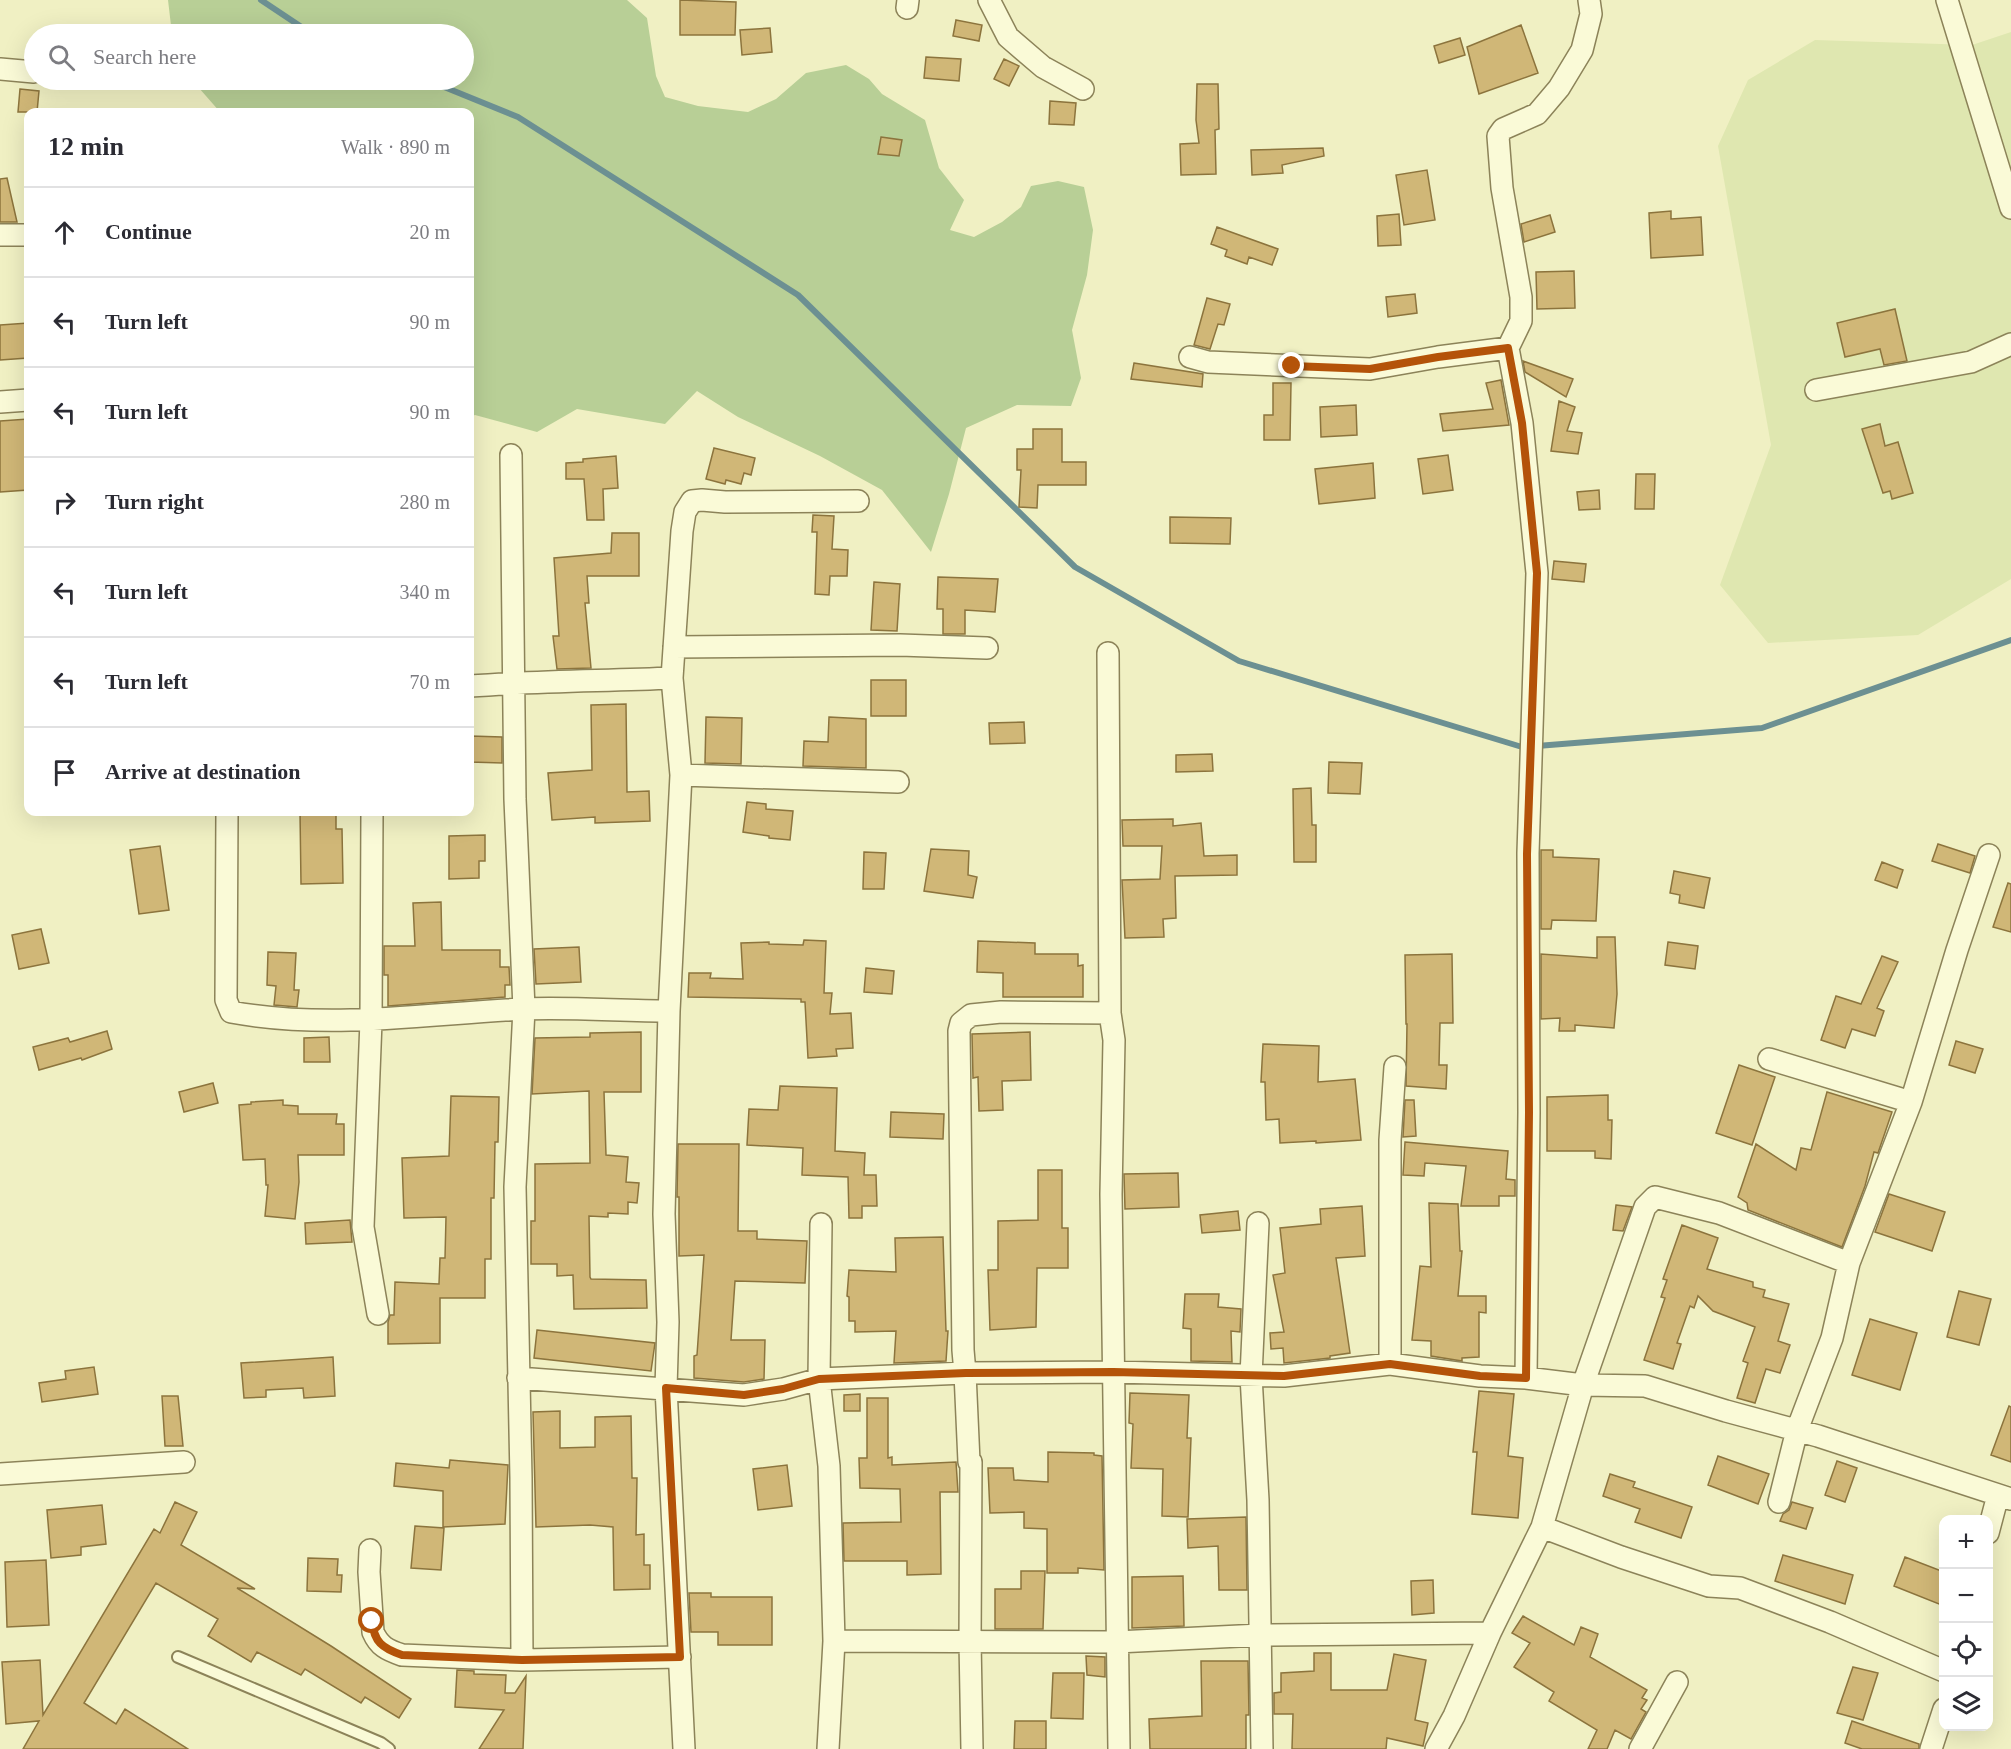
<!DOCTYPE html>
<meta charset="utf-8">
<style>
body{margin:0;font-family:Georgia,serif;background:#f2f2f3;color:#2b2b33}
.controls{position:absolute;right:18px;bottom:18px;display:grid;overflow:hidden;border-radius:12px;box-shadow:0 6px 24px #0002}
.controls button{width:54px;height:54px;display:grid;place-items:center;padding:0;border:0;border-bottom:2px solid #e1e1e2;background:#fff;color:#2b2b33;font:30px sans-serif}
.stop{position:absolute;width:18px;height:18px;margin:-14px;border:4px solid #b45309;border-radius:50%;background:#fff}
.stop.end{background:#b45309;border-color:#fff;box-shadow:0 2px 6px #0008}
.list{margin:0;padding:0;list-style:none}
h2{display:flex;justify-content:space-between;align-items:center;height:78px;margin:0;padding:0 24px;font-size:26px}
h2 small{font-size:20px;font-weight:400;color:#7c7c81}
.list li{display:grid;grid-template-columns:39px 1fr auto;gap:18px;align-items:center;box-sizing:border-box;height:90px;padding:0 24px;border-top:2px solid #e1e1e2}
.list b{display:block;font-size:22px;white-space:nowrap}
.list em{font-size:20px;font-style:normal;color:#7c7c81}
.icon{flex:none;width:33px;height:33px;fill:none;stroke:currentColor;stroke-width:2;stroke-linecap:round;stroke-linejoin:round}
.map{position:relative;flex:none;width:2011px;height:1749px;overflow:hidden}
.search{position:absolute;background:#fff;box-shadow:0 6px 24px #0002;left:24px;top:24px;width:450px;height:66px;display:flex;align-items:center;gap:15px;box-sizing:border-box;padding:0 21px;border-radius:33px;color:#7c7c81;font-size:22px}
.panel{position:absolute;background:#fff;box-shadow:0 6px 24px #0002;left:24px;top:108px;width:450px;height:708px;border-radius:12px}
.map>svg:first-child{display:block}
.farmland{fill:#dfe7b0}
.green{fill:#b8cf96}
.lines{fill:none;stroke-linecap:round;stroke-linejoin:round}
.stream{stroke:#6c9092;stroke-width:6}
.building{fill:#d0b777;stroke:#8c743d;stroke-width:1.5}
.service-casing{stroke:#8c8359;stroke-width:14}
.minor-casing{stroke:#8c8359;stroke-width:24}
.service{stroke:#fafad7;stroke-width:10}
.minor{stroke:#fafad7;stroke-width:21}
.route{stroke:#b45309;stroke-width:8}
</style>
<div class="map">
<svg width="2011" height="1749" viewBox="0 0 2011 1749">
<rect width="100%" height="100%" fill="#f0f0c3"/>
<!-- farmland -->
<path class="farmland" d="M2011,32v547l-93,56 -150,8 -48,-58 51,-140 -53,-299 30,-66 67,-40 157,5z"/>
<!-- green -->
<path class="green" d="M168,0h459l20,18 9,58 9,21 33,9 50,6 28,-13 30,-26 40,-8 23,14 13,15 43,26 14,48 25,32 -14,30 24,7 28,-15 19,-15 10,-21 27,-5 26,6 9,43 -6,45 -15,55 9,48 -10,28 -54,-1 -51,23 -17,66 -18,58 -49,-62 -62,-34 -82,-39 -41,-26 -32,33 -88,-15 -40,23 -62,-17 -5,2v-305h-250l-28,-32h272v-46h-292z"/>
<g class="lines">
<!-- stream -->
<path class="stream" d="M261,0l42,28 16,6
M427,80l91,37 280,178 277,272 164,94 283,86h4
M1537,746l225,-18 249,-88"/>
</g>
<!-- building -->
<path class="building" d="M680,0l56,2 -1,33h-55z
M956,20l26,5 -3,16 -26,-5z
M1521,25l17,48 -59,21 -12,-47z
M770,28l2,24 -30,3 -2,-25z
M1460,38l5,17 -26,8 -5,-17z
M926,57l35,2 -2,22 -35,-3z
M1004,59l15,7 -10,20 -15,-7z
M1197,84h21l1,45 -4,1 1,44 -35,1 -1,-31 19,-1 -3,-23z
M20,89l19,2 -2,21h-19z
M1050,101l26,2 -2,22 -25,-1z
M881,137l21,3 -3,16 -21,-2z
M1323,148l1,8 -42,9 1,8 -31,2 -1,-25z
M1427,170l8,50 -31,5 -8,-50z
M7,178l10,44h-17v-43z
M1671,211v8l30,-2 2,38 -52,3 -2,-45z
M1399,214l2,31 -23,1 -1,-30z
M1550,215l5,17 -31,10 -3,-18z
M1217,227l61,22 -6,16 -23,-8 -2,7 -22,-8 2,-6 -16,-6z
M1574,271l1,37 -38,1 -1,-37z
M1415,294l2,19 -29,4 -2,-20z
M1207,298l23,6 -6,21 -6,-1 -8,25 -16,-4z
M1895,309l12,52 -23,4 -4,-16 -35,8 -8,-34z
M28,323v35l-28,2v-35z
M1523,361l50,18 -7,18 -41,-25z
M1134,363l69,11 -1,13 -71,-8z
M1501,380l8,45 -66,6 -3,-17 53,-5 -7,-26z
M1273,383h18l-1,57h-26v-25h9z
M1559,401l16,6 -8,24 15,2 -4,21 -27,-3z
M1356,405l1,30 -36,2 -1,-30z
M28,419v71l-28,2v-71z
M1880,424l5,22 13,-4 15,51 -21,6 -2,-8 -7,2 -21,-64z
M1033,429h29v33h24v23h-48l-1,23 -18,-1 2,-37h-4v-21h16z
M714,448l41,10 -4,17 -7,-2 -3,11 -15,-4 -1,4 -19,-5z
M1448,455l5,35 -30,4 -5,-35z
M616,456l2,32 -15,1 1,31h-17l-3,-41h-18v-16l17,-1v-3z
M1373,463l2,35 -56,6 -4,-35z
M1636,474h19l-1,35h-19z
M1599,490l1,19 -21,1 -2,-18z
M813,515l21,1 -2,33 16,1 -1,26h-17l-1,19 -14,-1 2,-62h-5z
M1170,517l61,1 -1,26 -60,-1z
M612,533h27v43h-52l2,27h-4l6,65 -34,1 -4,-33h6l-5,-78 57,-5z
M1554,561l32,3 -2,18 -32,-3z
M938,577l60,2 -3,33 -30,-2v24h-22v-25h-6z
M874,582l26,2 -3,47 -26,-1z
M871,680h35v36h-35z
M626,704l1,88 22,-1 1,30 -55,2v-6l-43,3 -4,-47 44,-3 -1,-65z
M706,717l36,1 -1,46 -36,-1z
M829,717l37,2v49l-63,-2 1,-25 24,1z
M1024,722l1,21 -35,1 -1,-21z
M470,736l32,1v26l-32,-1z
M1212,754l1,17 -37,1v-17z
M1329,762l33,1 -2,31 -32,-1z
M1311,788l1,37h4v37h-22l-1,-73z
M747,802l19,2v5l27,2 -3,29 -21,-2v-2l-26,-4z
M300,812h36v17h6l1,54 -42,1z
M1173,819v7l28,-3 3,33 33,-1v20l-62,1 1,42 -13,1 1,18 -39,1 -3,-58 38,-1 2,-33h-39l-1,-26z
M485,835v26h-6v17l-30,1v-43z
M1938,844l37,12 -5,17 -38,-12z
M160,846l9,64 -30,4 -9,-64z
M931,849l38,2 -1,24 9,2 -4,21 -49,-7z
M1541,850h12v7l46,2 -3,62 -44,-1 -1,9h-10z
M864,852l22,1 -2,36h-21z
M1882,862l21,8 -6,18 -22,-8z
M1674,871l36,7 -6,30 -25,-5 1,-8 -10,-2z
M2008,883l3,1v48l-18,-5z
M441,902l1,48h58v17h9l1,18h-5v12l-117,9v-31h-4v-29h31l-2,-43z
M41,929l8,34 -30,6 -7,-34z
M1597,937h18l2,57 -3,34 -39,-3v6h-16l1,-13 -19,1v-65l56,4z
M804,940l22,1 -2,52h8l-2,21 21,-1 2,35 -17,1 1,7 -29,2 -3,-56h-4v-3l-113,-2 1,-24h22l-1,5 33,1 -2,-36 28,-1v2l34,1z
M978,941l57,2v11h43v12l5,-1v32h-80v-24l-26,-1z
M1668,942l30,4 -3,23 -30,-4z
M579,947l2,35 -45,2 -2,-35z
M268,952l28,1 -2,37h5l-2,17 -23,-2 2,-19 -9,-1z
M1452,954l1,69h-13l-1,42h8l-1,24 -40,-3 1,-62h-1l-1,-69z
M1882,956l16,6 -21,46 7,3 -9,25 -23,-7 -7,19 -24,-8 15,-44 25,8z
M866,968l28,3 -2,23 -28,-2z
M107,1031l5,18 -30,11 -1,-2 -42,12 -6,-23 35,-9 2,4z
M641,1032v60h-37l2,63 22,2 -2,25 13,1 -2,20 -9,-1v12l-20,-1v4l-19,-1 1,61 1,2 55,1 1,28 -73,1 -1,-34 -16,1v-12h-26v-43h4v-57l55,-1 -1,-72 -57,3 3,-56 55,-1v-4z
M1030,1032l1,48 -29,1 1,29 -24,1 -1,-34 -5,1 -1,-44z
M329,1037l1,25h-26v-24z
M1956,1041l27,8 -8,24 -26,-8z
M1263,1044l56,2 -1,36 37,-3 6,61 -45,3v-2l-36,2 -1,-24 -13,1 -1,-38h-4z
M1739,1065l36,12 -23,68 -36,-12z
M213,1083l5,20 -34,9 -5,-20z
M780,1086l57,2 -2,63 30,2 -1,22h12l1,31h-15v12h-13l-1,-41 -46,-2 1,-27 -56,-3 2,-36 29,1z
M1827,1092l65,20 -14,41 -4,-1 -9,34 -23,61 -94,-37 -1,-7 -9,-6 18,-53 40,26 5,-22 10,2z
M1608,1095v25h4l-1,39 -16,-1v-7h-48v-54z
M451,1096l48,1 -1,45h-3l-1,56h-3v61h-6v39h-45v45l-52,1v-22l2,-7h4l1,-33 44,2 1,-26h5l1,-41 -42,1 -2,-60 47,-2z
M283,1100v5l15,1v8h39l-1,10h8v31h-46l1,27 -4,37 -30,-3 3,-31h-2l-1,-26 -22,1 -4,-55 12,-1v-2z
M1405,1100h9l2,36 -13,1z
M891,1112l53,2 -1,25 -53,-2z
M1405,1142l103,9 -2,28 9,1v16h-16v10h-38l5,-40 -41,-3 -1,13 -21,-1z
M678,1144h61l-1,87h19v8l50,2 -2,42 -70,-2 -4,59h34l-1,39 -20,3 -50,-4v-22l3,-1 7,-100 -25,1v-59h-2z
M1038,1170h24v58h6v40h-31l-1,59 -46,3 -2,-60h10v-49l40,-1z
M1178,1173l1,34 -54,2 -1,-35z
M1889,1194l56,18 -13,39 -57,-19z
M1429,1203l29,1 2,47h2l-4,45h28v17l-7,-1v45l-17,1v3l-31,-5v-15l-19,-1 8,-74 11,1z
M1616,1205l16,2 -9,24 -10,-1z
M1362,1206l3,50 -29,2 14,95 -20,3v2l-46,5 -1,-15 -12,1 -1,-16 14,-1 -11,-57 12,-2 -5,-45 41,-4 -1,-15z
M1238,1211l2,19 -38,3 -2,-18z
M350,1220l2,22 -46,2 -1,-21z
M1682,1225l36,13 -11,31 46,13v5l12,3 -2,7 26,7 -11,37 12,4 -10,28 -14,-4 -11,34 -18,-5 11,-35 -5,-2 12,-34 -42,-16 -15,-15 -4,12 -4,-2 -13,37 4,1 -8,25 -29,-9 21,-62 -4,-1 6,-17 -4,-1z
M943,1237l3,94h2l-2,30 -52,2 2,-32 -41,1v-11h-6v-24l-2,-1 2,-26 47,2 -1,-34z
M1959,1291l32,8 -12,46 -32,-8z
M1185,1294h34l-1,13 23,2 -1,23 -9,-1 1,31 -41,-1v-32l-8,-1z
M1870,1319l47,14 -17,57 -48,-15z
M537,1330l118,13 -4,28 -117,-13z
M333,1357l2,39 -31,2 -1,-10 -37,2v7l-22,1 -3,-35z
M94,1367l4,27 -56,8 -3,-19 27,-4 -1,-8z
M1479,1391l35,3 -6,62 15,2 -5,60 -46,-4 5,-62h-4z
M1130,1393l59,2 -2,43h4l-3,79 -26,-1 1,-47 -32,-1 2,-44 -4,-1z
M860,1394v17h-16v-16z
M162,1396h16l5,50h-18z
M867,1398h21v60l4,-1v8l64,-3 2,30h-18l1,82 -34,1v-14h-63l-1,-38 58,-1 -1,-33 -40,-1 -1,-30h8z
M2009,1406l2,1v55l-20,-7z
M560,1411v37l35,-1v-30l36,-1 1,62h5l-1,57 8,-1v31h6v24l-36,1 -1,-63 -23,-2 -54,2 -3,-115z
M1048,1452l46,1v2l8,1 2,114 -26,-2v5h-31v-44l-23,-1v-16l-34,1 -2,-45h25l1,12 34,2z
M1718,1456l51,18 -11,30 -50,-19z
M450,1460l58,5 -3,59 -62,3v-36l-49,-5 2,-23 53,5z
M1837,1461l20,7 -12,34 -20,-7z
M787,1465l5,41 -34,4 -5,-41z
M1610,1474l25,8 -2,5 59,20 -11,31 -46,-16 5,-13 -37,-13z
M175,1502l22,10 -16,33 74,44 -18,-1 94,58 80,53 -12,19 -34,-21 -4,6 -56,-34 -4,6 -44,-23 -6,10 -43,-26 10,-17 -62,-36 -72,120 32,21 9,-15 63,40h-165l16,-28 -33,3 -4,-62 38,-2 3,55 111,-186 6,4z
M1792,1502l21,6 -7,21 -26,-8 3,-7 6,-4z
M102,1505l4,39 -25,3v8l-30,3 -4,-48z
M1246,1517l1,73h-28l-1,-44 -30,2 -1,-29z
M415,1526l29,2 -3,42 -30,-2z
M1783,1555l70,20 -8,29 -70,-23z
M1905,1557l39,15v34l-50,-20z
M308,1558l30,1 -1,16h5l-1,17 -34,-1z
M46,1560l3,65 -42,2 -2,-65z
M1021,1571h24l-2,58h-48v-40h26z
M1183,1576l1,50 -52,2v-51z
M1433,1580l1,33 -22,2 -1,-34z
M689,1593h22v4h61v48h-54v-13h-27z
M1523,1616l51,29 7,-18 17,7 -8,23 57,33 -5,8 5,2 -6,9 5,3 -15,27 -16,-9 -8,19h-19l9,-19 -48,-29 5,-9 -40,-25 16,-24 -18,-10z
M1314,1653h17v37h56l7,-36 32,6 -11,60 13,3 -5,23 -36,-8 -1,11h-94l1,-35h-19v-21l7,-1v-19l33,-2z
M1086,1656l19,1v20l-18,-2z
M1201,1661h47l1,54h-3v34h-96l-1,-30 53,-3z
M1853,1667l25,6 -15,47 -26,-7z
M457,1670l17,1v3l32,1 -1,18h10l11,-17 -3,73h-44l25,-39 -49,-3z
M1053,1673h31l-1,46 -32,-1z
M1015,1721h31v28h-32z
M1852,1721l67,23v5h-57l-17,-6z"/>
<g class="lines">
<!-- service casing -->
<g class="service-casing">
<path id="service" d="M178,1657l203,86 8,6"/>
</g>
<!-- minor casing -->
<g class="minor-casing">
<path id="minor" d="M989,0l19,37 35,30 40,22
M1947,0l64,208
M907,8l1,-8
M0,69l34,3
M0,235h28
M1190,357l18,5 162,7 68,-12 70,-9
M1816,390l155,-28 40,-18
M0,402l28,-2
M511,455l4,344 9,210 -9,178 6,291 1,182
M674,647l226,-2 87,3
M1108,653l2,360 4,27 -3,154 8,555
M470,686c67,-5 135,-5 202,-8
M681,775l217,7
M227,812l-1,188 5,12c99,18 193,2 292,-3 48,-2 98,2 146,2
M372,812l-1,209 -8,206 15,87
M1769,1059l142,43
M1258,1223l-7,153 7,124 4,249
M821,1224l-2,155 10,87 5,175 -6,108
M1390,1364v-224l5,-73
M518,1378l226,17 39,-6 36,-10 146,-6 148,-1 171,4 106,-12 90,12 46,2 57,7 62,1 81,25 92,25 193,63
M1526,1378l3,-266 -1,-259 9,-280 -15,-150 -14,-75 13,-27v-24l-19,-109 -4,-52 5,-7 34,-15 22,-26 23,-38 9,-36 -2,-14
M0,1474l184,-12
M1779,1502l18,-72 35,-92 17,-75 62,-161 46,-152 32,-95
M1542,1527l79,30 88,29 31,2 90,34 114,49
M1988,1533l10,-38
M370,1550l-1,22 4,60c6,14 14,18 29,23l120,5 158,-3
M834,1641l283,1 143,-7 230,-2
M684,1749l-18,-361 2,-66 -4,-108 5,-203 12,-236 -9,-97 10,-147 3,-19 7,-11 10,-1 23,2 133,-1
M972,1749l-2,-108 1,-179h-2l-4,-89 -2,-23 -4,-319 2,-8 10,-8 30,-3 109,1
M1436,1749l18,-33 36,-83 52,-106 41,-142 62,-178 10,-10 64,16 130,50
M1640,1749l37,-67
M1931,1749l13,-40"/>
</g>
<!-- service -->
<use href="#service" class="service"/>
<!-- minor -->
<use href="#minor" class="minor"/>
</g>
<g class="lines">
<!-- route -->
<path class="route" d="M372,1621c2,21 10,27 30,34l120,5 158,-3 -14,-269 78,7 39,-6 36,-10 147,-6 147,-1 171,4 106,-12 90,12 46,2 3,-266 -2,-258 10,-281 -15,-150 -14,-75 -70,9 -68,12 -78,-3"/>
</g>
</svg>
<div class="controls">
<button>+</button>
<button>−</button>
<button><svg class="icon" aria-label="locate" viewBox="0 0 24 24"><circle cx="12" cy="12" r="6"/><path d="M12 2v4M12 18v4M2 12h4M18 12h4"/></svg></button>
<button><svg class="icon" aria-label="layers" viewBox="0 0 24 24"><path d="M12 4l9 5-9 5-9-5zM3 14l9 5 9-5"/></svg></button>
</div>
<div class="stop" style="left:372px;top:1621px"></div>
<div class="stop end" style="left:1292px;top:366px"></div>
<div class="search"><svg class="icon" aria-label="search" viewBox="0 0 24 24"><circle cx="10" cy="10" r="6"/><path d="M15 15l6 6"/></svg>Search here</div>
<section class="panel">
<h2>12 min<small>Walk · 890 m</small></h2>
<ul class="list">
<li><svg class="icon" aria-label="ahead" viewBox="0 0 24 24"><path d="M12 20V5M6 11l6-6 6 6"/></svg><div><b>Continue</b></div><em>20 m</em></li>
<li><svg class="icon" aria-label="left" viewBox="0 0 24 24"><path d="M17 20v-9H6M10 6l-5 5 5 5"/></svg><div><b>Turn left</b></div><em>90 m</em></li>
<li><svg class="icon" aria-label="left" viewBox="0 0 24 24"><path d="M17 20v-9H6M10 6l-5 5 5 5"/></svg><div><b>Turn left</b></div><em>90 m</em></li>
<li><svg class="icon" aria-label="right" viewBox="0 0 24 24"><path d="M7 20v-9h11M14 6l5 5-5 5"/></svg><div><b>Turn right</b></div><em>280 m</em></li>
<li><svg class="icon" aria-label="left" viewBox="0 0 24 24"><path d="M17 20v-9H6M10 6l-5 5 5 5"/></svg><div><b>Turn left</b></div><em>340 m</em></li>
<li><svg class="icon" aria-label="left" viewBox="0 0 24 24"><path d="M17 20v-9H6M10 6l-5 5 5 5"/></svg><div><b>Turn left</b></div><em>70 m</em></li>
<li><svg class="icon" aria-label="arrive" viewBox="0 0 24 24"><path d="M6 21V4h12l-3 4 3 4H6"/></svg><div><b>Arrive at destination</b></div></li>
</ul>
</section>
</div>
